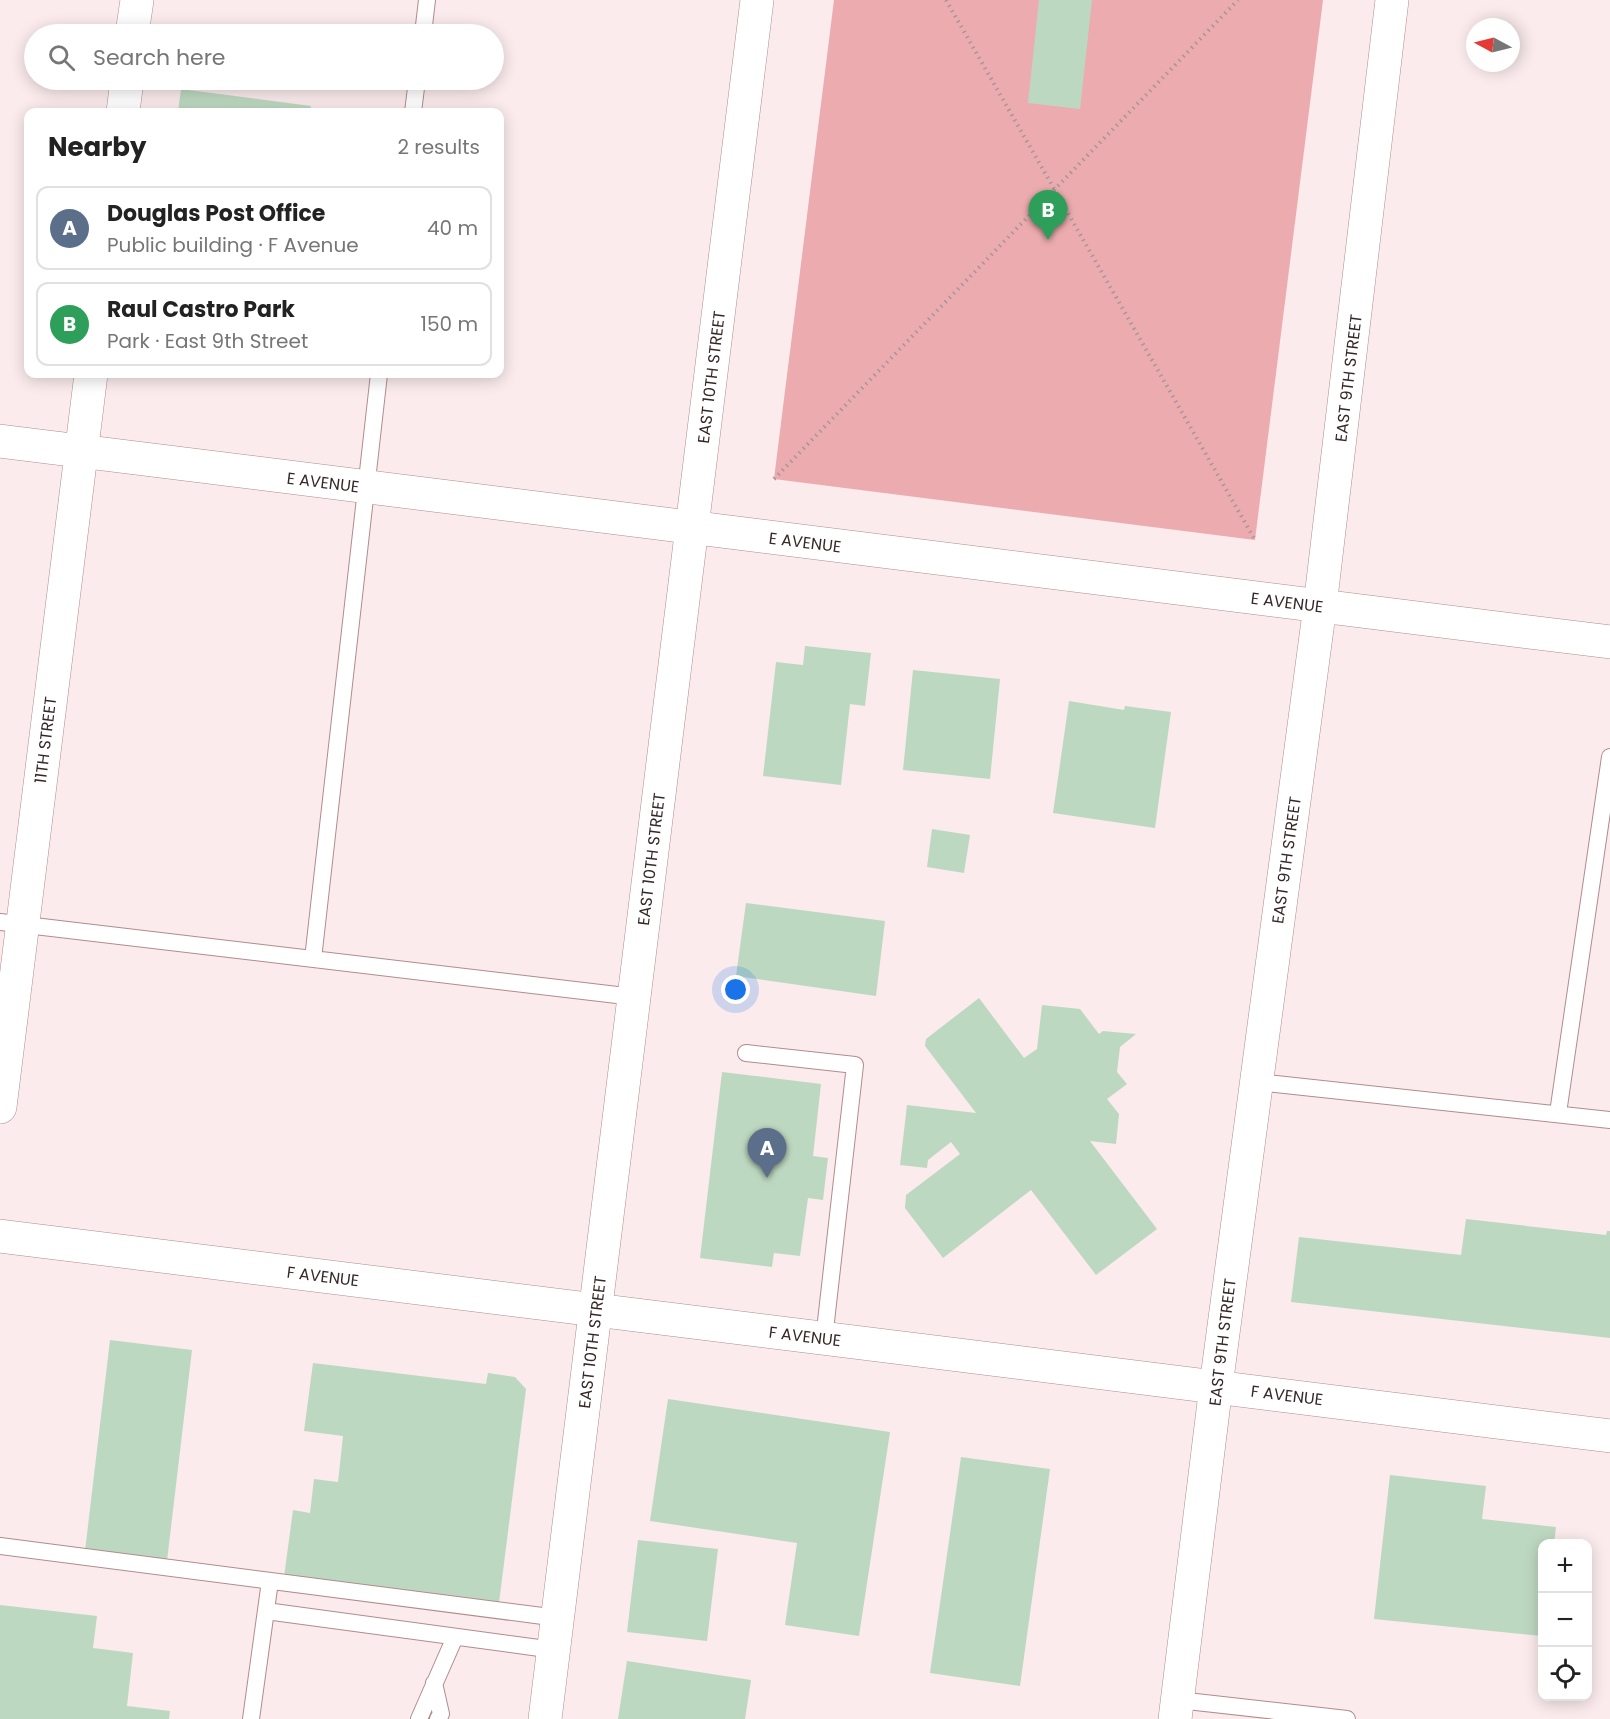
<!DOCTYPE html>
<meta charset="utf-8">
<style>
body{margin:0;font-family:Poppins,sans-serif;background:#f2f2f2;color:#222}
.controls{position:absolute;right:18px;bottom:18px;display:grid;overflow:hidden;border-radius:12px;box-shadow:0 3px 15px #0003}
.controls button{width:54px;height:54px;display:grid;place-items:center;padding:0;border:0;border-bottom:2px solid #e0e0e0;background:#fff;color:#222;font:30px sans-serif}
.compass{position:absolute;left:1466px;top:18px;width:54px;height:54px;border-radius:50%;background:#fff;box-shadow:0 3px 15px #0003;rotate:277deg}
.you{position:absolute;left:736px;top:990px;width:21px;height:21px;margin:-15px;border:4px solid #fff;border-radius:50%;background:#1a73e8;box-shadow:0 0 0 9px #1a73e833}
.badge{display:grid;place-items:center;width:39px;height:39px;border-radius:50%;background:#111827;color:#fff;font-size:20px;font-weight:700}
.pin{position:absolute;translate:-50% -50px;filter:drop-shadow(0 2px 3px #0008)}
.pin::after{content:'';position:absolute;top:32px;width:21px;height:18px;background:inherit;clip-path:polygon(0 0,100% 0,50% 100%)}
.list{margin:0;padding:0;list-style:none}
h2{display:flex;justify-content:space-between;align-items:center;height:78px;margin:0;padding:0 24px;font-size:26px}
h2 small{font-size:20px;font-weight:400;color:#767676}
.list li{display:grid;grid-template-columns:39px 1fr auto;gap:18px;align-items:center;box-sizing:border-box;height:84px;margin:0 12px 12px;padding:0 12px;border:2px solid #e0e0e0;border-radius:12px}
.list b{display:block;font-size:22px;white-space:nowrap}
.list p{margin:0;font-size:20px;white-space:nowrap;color:#767676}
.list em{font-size:20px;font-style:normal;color:#767676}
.icon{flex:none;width:33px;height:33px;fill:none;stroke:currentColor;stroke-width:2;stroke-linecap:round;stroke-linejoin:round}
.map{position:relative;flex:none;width:1610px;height:1719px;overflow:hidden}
.search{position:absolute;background:#fff;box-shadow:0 3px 15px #0003;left:24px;top:24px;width:480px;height:66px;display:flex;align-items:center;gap:15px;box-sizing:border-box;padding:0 21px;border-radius:33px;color:#767676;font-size:22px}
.panel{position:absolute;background:#fff;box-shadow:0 3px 15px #0003;left:24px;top:108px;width:480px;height:270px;border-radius:12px}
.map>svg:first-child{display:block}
.green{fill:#ecacaf}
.building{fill:#bdd8c0}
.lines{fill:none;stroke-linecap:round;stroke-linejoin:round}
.service-casing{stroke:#b08c8e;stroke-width:18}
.minor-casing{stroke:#b08c8e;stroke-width:34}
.tertiary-casing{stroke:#b08c8e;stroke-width:34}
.secondary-casing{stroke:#b08c8e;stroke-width:34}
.path{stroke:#a69697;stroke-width:4;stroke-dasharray:1.5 4.5;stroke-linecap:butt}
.service{stroke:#fff;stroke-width:16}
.minor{stroke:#fff;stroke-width:33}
.tertiary{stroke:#fff;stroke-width:33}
.secondary{stroke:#fff;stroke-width:33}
.labels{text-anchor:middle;stroke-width:4.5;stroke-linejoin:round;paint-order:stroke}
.street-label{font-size:16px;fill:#362728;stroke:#fff}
</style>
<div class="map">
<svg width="1610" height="1719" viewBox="0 0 1610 1719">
<rect width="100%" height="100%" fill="#fbebec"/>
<!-- green -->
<path class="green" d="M834,0h489l-68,540 -481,-61z"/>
<!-- building -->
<path class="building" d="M1039,0h53l-12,109 -52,-6z
M181,89l130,17 -1,6h-132z
M805,646l66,7 -6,53 -15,-2 -9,81 -78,-9 13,-114 27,3z
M913,670l87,9 -10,100 -87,-9z
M1069,701l55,9 1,-4 46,6 -16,116 -102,-15z
M932,829l38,6 -6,38 -37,-6z
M746,903l139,18 -9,75 -140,-20z
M979,998l45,60 13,-9 5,-44 38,4 19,25 4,-3 33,3 -16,13 -3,25 10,12 -20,15 12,15 -3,30 -26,-3 67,88 -61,46 -65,-85 -88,68 -38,-50 1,-13 54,-41 -9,-12 -23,18 -1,8 -27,-3 7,-60 69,8 -51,-67 1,-7z
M722,1072l99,12 -8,72 15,2 -5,42 -15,-2 -8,58 -26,-3 -2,14 -72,-9z
M1466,1219l140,16 1,-4h3v107l-319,-36 8,-65 162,18z
M110,1340l82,10 -25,211 -82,-10z
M313,1363l173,21 2,-11 27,4 11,12 -27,214 -215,-26 9,-67 17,3 4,-34 24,3 5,-46 -39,-5z
M668,1399l222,33 -31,204 -74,-11 12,-82 -147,-22z
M961,1457l89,12 -30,217 -90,-13z
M1390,1475l96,11 -4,33 74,8 -2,17h-12v92l-168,-17z
M638,1540l80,9 -11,92 -80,-9z
M0,1605l97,11 -4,32 40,5 -6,53 43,5 -1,8h-169z
M627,1661l124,19 -6,39h-127z"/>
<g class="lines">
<!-- service casing -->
<g class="service-casing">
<path id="service" d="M423,34l4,-34
M413,112l4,-32
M0,922l634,75
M313,959l66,-585
M746,1053l109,12 -31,274
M1257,1082l353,38
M1558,1113l52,-356
M0,1546l558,72
M266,1611l288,39
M434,1683l7,31 -3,5
M1178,1700l169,19
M251,1719l19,-138
M419,1719l36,-82"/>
</g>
<!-- minor casing -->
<g class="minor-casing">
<path id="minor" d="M132,34l5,-34
M123,112l4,-32
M0,441l1610,201
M0,1107l91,-733
M1175,1719l41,-333 104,-780 72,-606"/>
</g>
<!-- tertiary casing -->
<g class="tertiary-casing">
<path id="tertiary" d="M0,1236l1610,200"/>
</g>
<!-- secondary casing -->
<g class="secondary-casing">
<path id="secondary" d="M545,1719l212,-1719"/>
</g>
<!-- path -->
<path class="path" d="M946,0l309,540
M774,479l464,-479"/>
<!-- service -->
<use href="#service" class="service"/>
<!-- minor -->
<use href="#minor" class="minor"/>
<!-- tertiary -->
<use href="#tertiary" class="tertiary"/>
<!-- secondary -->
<use href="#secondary" class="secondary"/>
</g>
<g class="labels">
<!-- street labels -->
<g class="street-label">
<text transform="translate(711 377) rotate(-83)" y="6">EAST 10TH STREET</text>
<text transform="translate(1348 378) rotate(-83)" y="6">EAST 9TH STREET</text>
<text transform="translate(323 482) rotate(7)" y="6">E AVENUE</text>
<text transform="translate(805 542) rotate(7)" y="6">E AVENUE</text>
<text transform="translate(1287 602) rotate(7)" y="6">E AVENUE</text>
<text transform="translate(45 740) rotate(-83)" y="6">11TH STREET</text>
<text transform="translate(651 859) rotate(-83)" y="6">EAST 10TH STREET</text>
<text transform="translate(1286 860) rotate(-82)" y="6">EAST 9TH STREET</text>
<text transform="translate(323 1276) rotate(7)" y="6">F AVENUE</text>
<text transform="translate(805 1336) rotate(7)" y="6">F AVENUE</text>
<text transform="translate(592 1342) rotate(-83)" y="6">EAST 10TH STREET</text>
<text transform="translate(1222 1342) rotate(-83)" y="6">EAST 9TH STREET</text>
<text transform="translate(1287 1395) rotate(7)" y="6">F AVENUE</text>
</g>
</g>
</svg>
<div class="controls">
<button>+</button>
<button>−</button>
<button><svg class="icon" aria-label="locate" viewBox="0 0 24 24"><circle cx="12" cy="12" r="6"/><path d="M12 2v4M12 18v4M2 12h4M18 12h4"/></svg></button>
</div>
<svg class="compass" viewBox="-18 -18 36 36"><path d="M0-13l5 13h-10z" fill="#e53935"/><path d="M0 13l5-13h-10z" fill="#767676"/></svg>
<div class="you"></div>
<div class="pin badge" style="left:767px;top:1178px;background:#5c6f8a">A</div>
<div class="pin badge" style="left:1048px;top:240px;background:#2e9e5b">B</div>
<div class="search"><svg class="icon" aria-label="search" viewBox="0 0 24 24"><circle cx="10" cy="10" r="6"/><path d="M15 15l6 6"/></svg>Search here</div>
<section class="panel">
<h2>Nearby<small>2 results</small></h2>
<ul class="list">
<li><span class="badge" style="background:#5c6f8a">A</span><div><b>Douglas Post Office</b><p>Public building · F Avenue</p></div><em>40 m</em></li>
<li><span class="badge" style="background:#2e9e5b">B</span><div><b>Raul Castro Park</b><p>Park · East 9th Street</p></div><em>150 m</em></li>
</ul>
</section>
</div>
